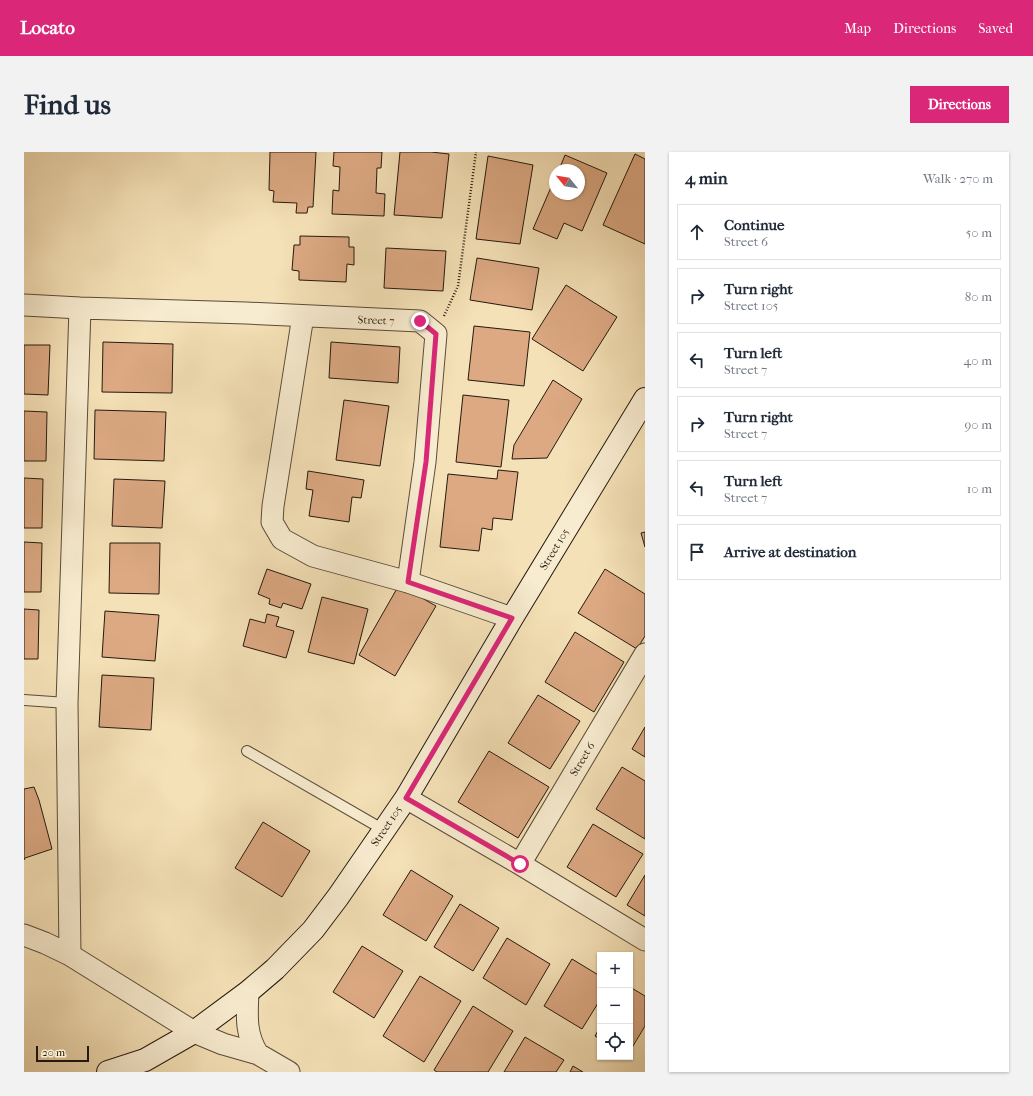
<!DOCTYPE html>
<meta charset="utf-8">
<style>
body{margin:0;font-family:"IM FELL French Canon",serif;background:#f2f2f3;color:#1f2937}
.controls{position:absolute;right:12px;bottom:12px;display:grid;overflow:hidden;border-radius:0px;box-shadow:0 1px 3px #0004}
.controls button{width:36px;height:36px;display:grid;place-items:center;padding:0;border:0;border-bottom:1px solid #e0e1e3;background:#fff;color:#1f2937;font:20px sans-serif}
.compass{position:absolute;left:525px;top:12px;width:36px;height:36px;border-radius:50%;background:#fff;box-shadow:0 1px 3px #0004;rotate:300deg}
.scale{position:absolute;left:12px;bottom:10px;width:53px;box-sizing:border-box;padding-left:4px;border:2px solid #26190f;border-top:0;font-size:11px;line-height:14px;white-space:nowrap;color:#26190f;-webkit-text-stroke:3px #f8ecd0;paint-order:stroke}
.stop{position:absolute;width:12px;height:12px;margin:-9px;border:3px solid #db2777;border-radius:50%;background:#fff}
.stop.end{background:#db2777;border-color:#fff;box-shadow:0 1px 4px #0008}
.list{margin:0;padding:0;list-style:none}
h2{display:flex;justify-content:space-between;align-items:center;height:52px;margin:0;padding:0 16px;font-size:17px}
h2 small{font-size:13px;font-weight:400;color:#747a83}
.list li{display:grid;grid-template-columns:26px 1fr auto;gap:12px;align-items:center;box-sizing:border-box;height:56px;margin:0 8px 8px;padding:0 8px;border:1px solid #e0e1e3;border-radius:0px}
.list b{display:block;font-size:15px;white-space:nowrap}
.list p{margin:0;font-size:13px;white-space:nowrap;color:#747a83}
.list em{font-size:13px;font-style:normal;color:#747a83}
.icon{flex:none;width:22px;height:22px;fill:none;stroke:currentColor;stroke-width:2;stroke-linecap:round;stroke-linejoin:round}
.map{position:relative;flex:none;width:621px;height:920px;overflow:hidden;border-radius:0px}
header{display:flex;align-items:center;gap:24px;box-sizing:border-box;height:56px;padding:0 20px;background:#db2777;color:#fff}
header strong{font-size:19px}
nav{display:flex;gap:22px;margin-inline-start:auto;font-size:14px}
.intro{display:flex;align-items:center;justify-content:space-between;box-sizing:border-box;height:96px;padding:0 24px}
h1{margin:0;font-size:28px}
.button{padding:10px 18px;border-radius:0px;background:#db2777;color:#fff;font-size:14px;font-weight:700}
main{display:flex;gap:24px;padding:0 24px}
aside{flex:1;background:#fff;border-radius:0px;box-shadow:0 1px 3px #0004}
.map>svg:first-child{display:block}
.building{fill:#dca983;stroke:#26190f}
.lines{fill:none;stroke-linecap:round;stroke-linejoin:round}
.lane-casing{stroke:#5a4b39;stroke-width:12}
.street-casing{stroke:#5a4b39;stroke-width:23}
.secondary-casing{stroke:#26190f;stroke-width:24}
.path{stroke:#26190f;stroke-width:2.5;stroke-dasharray:1 2;stroke-linecap:butt}
.lane{stroke:#f8ecd0;stroke-width:10}
.street{stroke:#f8ecd0;stroke-width:21}
.secondary{stroke:#f8ecd0;stroke-width:22}
.route{stroke:#db2777;stroke-width:5}
.labels{text-anchor:middle;stroke-width:4;stroke-linejoin:round;paint-order:stroke}
.street-label{font-size:11px;fill:#26190f;stroke:#f8ecd0}
</style>
<header>
<strong>Locato</strong>
<nav><a>Map</a><a>Directions</a><a>Saved</a></nav>
</header>
<div class="intro"><h1>Find us</h1><a class="button">Directions</a></div>
<main>
<div class="map">
<svg width="621" height="920" viewBox="0 0 621 920">
<rect width="100%" height="100%" fill="#f5e1b7"/>
<filter id="stains"><feTurbulence type="fractalNoise" baseFrequency=".005" numOctaves="4"/><feColorMatrix values="0 0 0 0 .2 0 0 0 0 .09 0 0 0 0 .02 0 0 0 .5 -.17"/></filter>
<radialGradient id="worn" r=".72"><stop offset=".6" stop-color="#630" stop-opacity="0"/><stop offset="1" stop-color="#630" stop-opacity=".3"/></radialGradient>
<!-- building -->
<path class="building" d="M246,0h46l-3,55h-5l-1,6h-11l1,-10 -24,-1 1,-11 -5,-1z
M310,0h48l-1,16h-4l-1,25 9,1 -1,22 -52,-2 1,-24 6,1 1,-24 -7,-1z
M376,0h31l18,2 -7,64 -48,-3z
M611,2l10,5v85l-42,-19z
M541,3l42,18 -25,58 -18,-8 -7,16 -24,-10 22,-51v16h24v-24h-20z
M464,4l45,9 -13,79 -44,-5z
M276,84l49,1v10h5v18l-7,-1 -1,18 -47,-2v-9l-7,-1 2,-25h6z
M362,96l60,3 -3,40 -59,-3z
M453,106l62,10 -7,42 -62,-10z
M542,133l51,32 -34,54 -51,-32z
M450,174l56,6 -6,54 -56,-6z
M79,190l70,2 -1,49 -70,-1z
M307,190l69,5 -2,36 -69,-5z
M0,193h26l-2,50 -24,-1z
M529,228l29,19 -35,59 -35,1 2,-14z
M439,243l46,5 -8,67 -45,-5z
M320,248l45,6 -9,60 -44,-6z
M71,258l71,2 -2,49 -70,-2z
M0,259l23,1 -1,49h-22z
M474,318l20,2 -6,48 -19,-2 -1,12 -10,-2 -3,23 -39,-4 8,-73 49,5z
M284,319l56,9 -3,18 -9,-1 -3,25 -40,-6 4,-26 -7,-1z
M0,326l19,1 -1,49h-18z
M90,327l51,2 -3,47 -50,-2z
M621,380v15l-4,-14z
M0,390l18,1 -1,49h-17z
M86,391h50l-1,51 -50,-1z
M243,417l44,15 -9,25 -19,-6 -2,5 -12,-4 1,-5 -12,-5z
M581,417l40,25v42l-8,13 -59,-36z
M375,433l37,21 -41,70 -36,-21z
M298,445l46,12 -14,55 -46,-12z
M0,457l15,1 -1,49h-14z
M81,459l54,4 -4,46 -53,-4z
M243,462l12,3 -3,9 18,5 -8,27 -43,-12 7,-27 15,4z
M551,480l49,30 -30,50 -49,-30z
M78,523l52,3 -3,52 -52,-3z
M514,543l42,26 -30,48 -42,-26z
M621,575v30l-13,-8z
M465,599l60,36 -31,51 -60,-36z
M598,615l23,14v58l-49,-30z
M10,635l5,13 13,49 -27,9 -1,2v-71z
M239,670l47,29 -28,46 -47,-29z
M569,672l50,30 -27,43 -49,-30z
M387,718l42,26 -27,45 -43,-26z
M621,723v41l-18,-11z
M436,752l39,24 -26,43 -39,-24z
M483,786l43,26 -24,41 -43,-27z
M338,794l41,25 -29,47 -41,-26z
M548,807l28,17v24l-18,29 -38,-23z
M396,824l41,25 -37,61 -41,-26z
M606,835l15,9v30l-15,25z
M449,854l40,25 -25,41h-51l-3,-2z
M576,875v12l-5,-3z
M501,885l39,23 -8,12h-52z
M549,914l10,6h-13z"/>
<g class="lines">
<!-- lane casing -->
<g class="lane-casing">
<path id="lane" d="M0,548l43,3
M223,599l137,79"/>
</g>
<!-- street casing -->
<g class="street-casing">
<path id="street" d="M0,153l56,3 166,5 174,8 16,13 -11,128 -17,120
M279,164l-30,190 -1,16 10,17 31,17 95,26 104,36
M382,646l114,66 125,76
M496,712l125,-210
M0,783l21,8 25,12 124,77 29,12 35,10 31,18
M46,803l-3,-252 13,-395
M224,840c-1,23 -3,42 10,62"/>
</g>
<!-- secondary casing -->
<g class="secondary-casing">
<path id="secondary" d="M84,920l37,-12 49,-28 54,-40 27,-23 38,-39 25,-33 68,-99 106,-180 133,-219"/>
</g>
<!-- path -->
<path class="path" d="M420,164l14,-30 18,-134"/>
<!-- lane -->
<use href="#lane" class="lane"/>
<!-- street -->
<use href="#street" class="street"/>
<!-- secondary -->
<use href="#secondary" class="secondary"/>
</g>
<g class="lines">
<!-- route -->
<path class="route" d="M396,169l16,13 -10,128 -18,120 104,36 -106,180 114,66"/>
</g>
<g class="labels">
<!-- street labels -->
<g class="street-label">
<text transform="translate(352 168) rotate(2)" y="4">Street 7</text>
<text transform="translate(530 397) rotate(-59)" y="4">Street 105</text>
<text transform="translate(558 607) rotate(-59)" y="4">Street 6</text>
<text transform="translate(362 674) rotate(-56)" y="4">Street 105</text>
</g>
</g>
<rect width="100%" height="100%" filter="url(#stains)"/>
<rect width="100%" height="100%" fill="url(#worn)"/>
</svg>
<div class="controls">
<button>+</button>
<button>−</button>
<button><svg class="icon" aria-label="locate" viewBox="0 0 24 24"><circle cx="12" cy="12" r="6"/><path d="M12 2v4M12 18v4M2 12h4M18 12h4"/></svg></button>
</div>
<svg class="compass" viewBox="-18 -18 36 36"><path d="M0-13l5 13h-10z" fill="#e53935"/><path d="M0 13l5-13h-10z" fill="#747a83"/></svg>
<div class="scale">20 m</div>
<div class="stop" style="left:496px;top:712px"></div>
<div class="stop end" style="left:396px;top:169px"></div>
</div>
<aside>
<h2>4 min<small>Walk · 270 m</small></h2>
<ul class="list">
<li><svg class="icon" aria-label="ahead" viewBox="0 0 24 24"><path d="M12 20V5M6 11l6-6 6 6"/></svg><div><b>Continue</b><p>Street 6</p></div><em>50 m</em></li>
<li><svg class="icon" aria-label="right" viewBox="0 0 24 24"><path d="M7 20v-9h11M14 6l5 5-5 5"/></svg><div><b>Turn right</b><p>Street 105</p></div><em>80 m</em></li>
<li><svg class="icon" aria-label="left" viewBox="0 0 24 24"><path d="M17 20v-9H6M10 6l-5 5 5 5"/></svg><div><b>Turn left</b><p>Street 7</p></div><em>40 m</em></li>
<li><svg class="icon" aria-label="right" viewBox="0 0 24 24"><path d="M7 20v-9h11M14 6l5 5-5 5"/></svg><div><b>Turn right</b><p>Street 7</p></div><em>90 m</em></li>
<li><svg class="icon" aria-label="left" viewBox="0 0 24 24"><path d="M17 20v-9H6M10 6l-5 5 5 5"/></svg><div><b>Turn left</b><p>Street 7</p></div><em>10 m</em></li>
<li><svg class="icon" aria-label="arrive" viewBox="0 0 24 24"><path d="M6 21V4h12l-3 4 3 4H6"/></svg><div><b>Arrive at destination</b></div></li>
</ul>
</aside>
</main>
